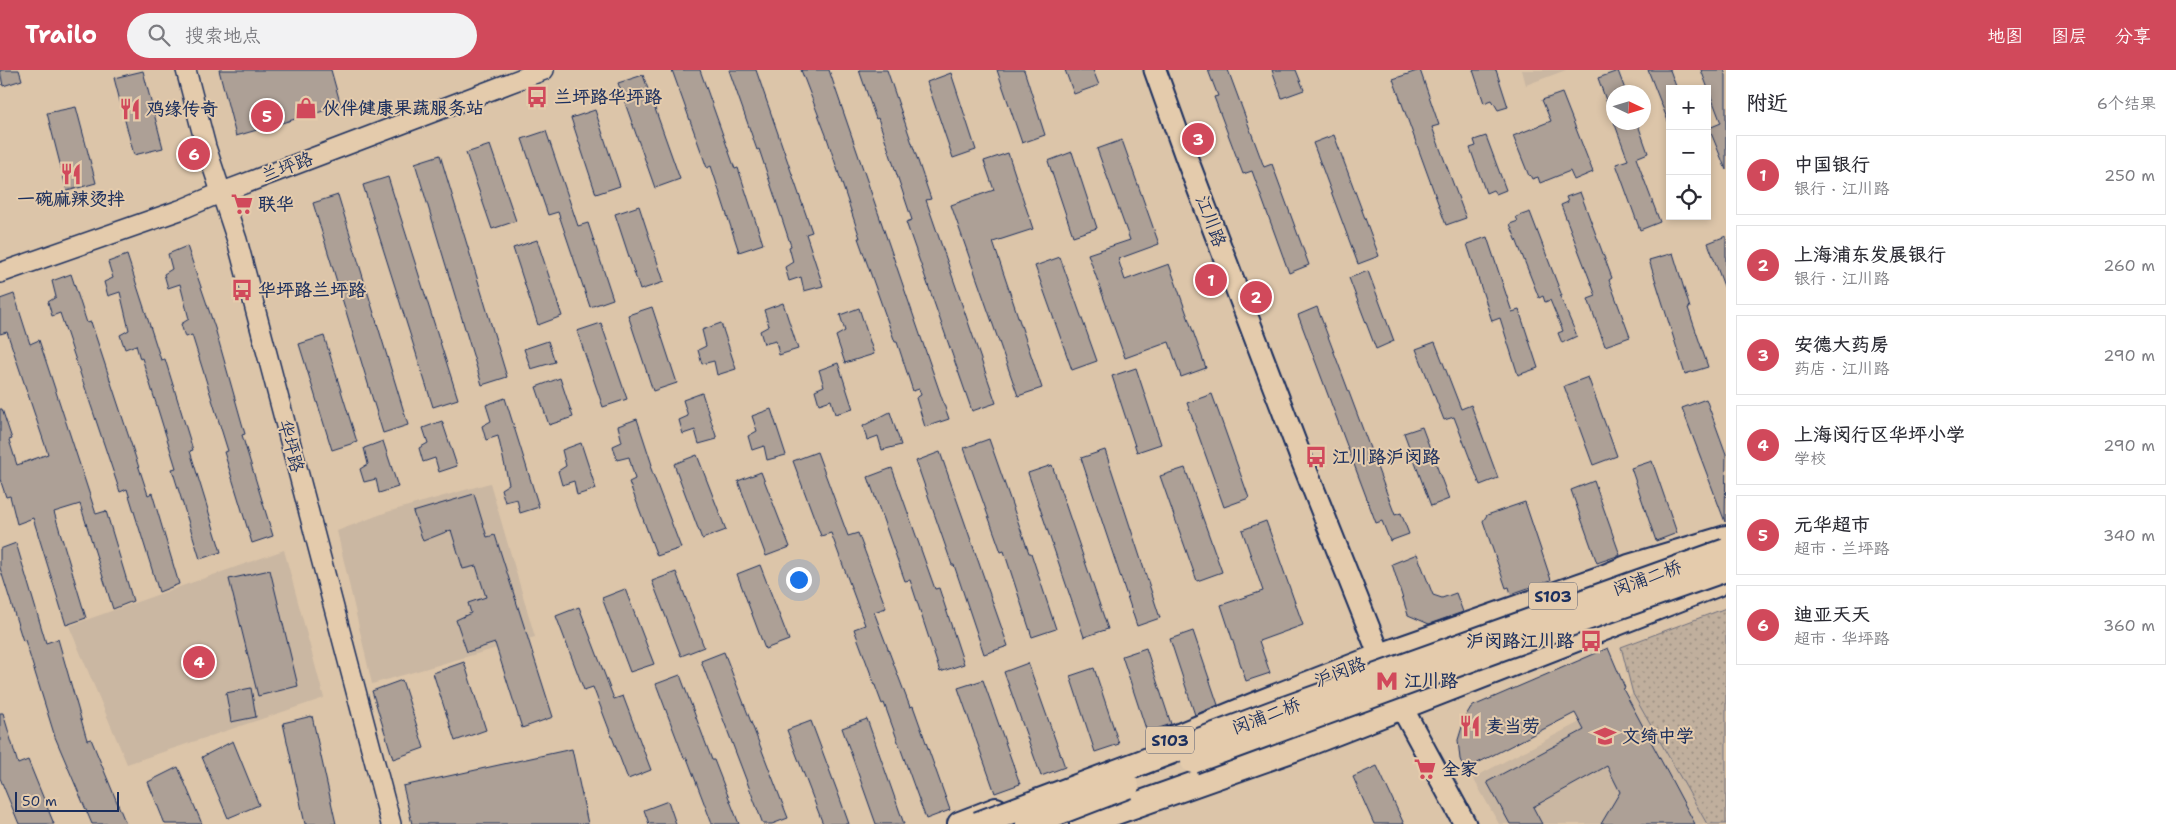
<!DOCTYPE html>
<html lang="zh">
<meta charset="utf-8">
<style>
body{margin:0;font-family:"Shantell Sans","LXGW WenKai TC",sans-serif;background:#f2f2f3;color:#2b2b33}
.controls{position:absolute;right:15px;top:15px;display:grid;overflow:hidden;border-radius:0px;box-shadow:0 2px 8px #0003}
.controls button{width:45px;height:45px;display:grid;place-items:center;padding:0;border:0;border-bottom:1px solid #e1e1e2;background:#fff;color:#2b2b33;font:25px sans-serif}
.compass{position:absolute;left:1606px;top:15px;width:45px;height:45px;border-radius:50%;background:#fff;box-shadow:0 2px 8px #0003;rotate:94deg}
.scale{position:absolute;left:15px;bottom:12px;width:104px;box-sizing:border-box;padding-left:5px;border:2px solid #1b2f5e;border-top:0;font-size:14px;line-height:18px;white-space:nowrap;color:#1b2f5e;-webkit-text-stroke:4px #e4cbac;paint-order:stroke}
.you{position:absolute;left:798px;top:509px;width:18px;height:18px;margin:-12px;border:4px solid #fff;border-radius:50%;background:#1a73e8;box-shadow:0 0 0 8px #1a73e833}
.badge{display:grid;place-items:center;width:32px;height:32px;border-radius:50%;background:#d1495b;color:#fff;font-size:16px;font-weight:700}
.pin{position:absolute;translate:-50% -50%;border:2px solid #fff;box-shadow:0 1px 5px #0006}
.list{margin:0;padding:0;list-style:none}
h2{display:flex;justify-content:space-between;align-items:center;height:65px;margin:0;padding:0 20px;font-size:21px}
h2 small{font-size:16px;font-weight:400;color:#7c7c81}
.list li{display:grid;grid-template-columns:32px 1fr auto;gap:15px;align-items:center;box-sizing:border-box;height:80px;margin:0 10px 10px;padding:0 10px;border:1px solid #e1e1e2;border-radius:0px}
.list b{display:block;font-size:19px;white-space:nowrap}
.list p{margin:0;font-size:16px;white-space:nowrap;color:#7c7c81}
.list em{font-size:16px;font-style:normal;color:#7c7c81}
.icon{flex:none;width:28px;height:28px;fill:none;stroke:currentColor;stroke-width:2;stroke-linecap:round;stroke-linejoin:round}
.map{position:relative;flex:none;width:1726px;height:754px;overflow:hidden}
header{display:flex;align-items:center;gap:30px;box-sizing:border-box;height:70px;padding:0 25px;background:#d1495b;color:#fff}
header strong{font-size:24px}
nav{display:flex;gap:28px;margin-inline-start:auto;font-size:18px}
.search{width:350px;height:45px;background:#f2f2f3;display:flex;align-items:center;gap:12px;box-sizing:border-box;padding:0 18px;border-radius:28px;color:#7c7c81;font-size:19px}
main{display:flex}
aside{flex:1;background:#fff}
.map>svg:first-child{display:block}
.built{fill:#cab7a2}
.park{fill:url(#park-dots);stroke:#6e6f7e}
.building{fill:#ada096;stroke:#1b2f5e}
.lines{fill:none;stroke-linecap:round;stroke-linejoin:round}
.tertiary-casing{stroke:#1b2f5e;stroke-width:22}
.secondary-casing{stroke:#1b2f5e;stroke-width:25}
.primary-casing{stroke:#1b2f5e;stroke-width:28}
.tertiary{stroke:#e4cbac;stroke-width:19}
.secondary{stroke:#e4cbac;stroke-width:21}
.primary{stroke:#e4cbac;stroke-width:24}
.rail{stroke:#1b2f5e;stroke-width:4;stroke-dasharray:8 4;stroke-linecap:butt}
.primary-bridge-casing{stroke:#1b2f5e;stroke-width:28;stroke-linecap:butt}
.primary-bridge{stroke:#e4cbac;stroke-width:24}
.labels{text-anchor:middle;stroke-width:4;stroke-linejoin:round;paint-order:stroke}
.shield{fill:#e4cbac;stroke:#575e75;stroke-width:1}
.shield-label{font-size:16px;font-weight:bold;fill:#1b2f5e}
.poi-label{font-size:18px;font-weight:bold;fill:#1b2f5e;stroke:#e4cbac;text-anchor:start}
.street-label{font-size:18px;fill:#1b2f5e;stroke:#e4cbac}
</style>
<header>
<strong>Trailo</strong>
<div class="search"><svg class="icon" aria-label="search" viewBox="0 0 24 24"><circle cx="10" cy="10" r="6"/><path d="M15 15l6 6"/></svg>搜索地点</div>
<nav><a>地图</a><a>图层</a><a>分享</a></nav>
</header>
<main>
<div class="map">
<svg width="1726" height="754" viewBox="0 0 1726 754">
<defs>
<pattern id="park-dots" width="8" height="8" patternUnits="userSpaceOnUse" patternTransform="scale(1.25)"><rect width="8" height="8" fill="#c0af9d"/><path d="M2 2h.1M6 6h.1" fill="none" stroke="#9b8f83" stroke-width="1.8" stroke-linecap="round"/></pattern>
</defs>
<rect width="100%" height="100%" fill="#dcc5a9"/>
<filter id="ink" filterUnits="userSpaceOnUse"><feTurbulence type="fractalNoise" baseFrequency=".02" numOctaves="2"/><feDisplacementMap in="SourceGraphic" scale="10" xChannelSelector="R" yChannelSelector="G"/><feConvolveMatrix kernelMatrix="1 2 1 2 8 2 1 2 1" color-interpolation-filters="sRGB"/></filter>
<g filter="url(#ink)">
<!-- built -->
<path class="built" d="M1522,0h44l-40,15z
M490,413l45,154 -163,47 -35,-153 50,-19z
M284,480l40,148 -197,66 -58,-138z
M1633,624l74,130h-208l-26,-46z"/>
<!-- park -->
<path class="park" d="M1726,538v216h-19l-74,-130 -12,-47z"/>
<!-- building -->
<path class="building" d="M0,0h19l3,10 -19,6z
M219,0h112l10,36 -105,30z
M672,0h28l35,99 3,-1 25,76 -24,8 -28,-86 -4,2z
M729,0h27l56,162 -6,2 17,52 -19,5 -3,-14 -12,4 -4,-14 8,-5 -4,-15 2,-1 -32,-97 -2,1z
M801,0h28l120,349 -24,8 -9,-29 5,-3 -2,-6 -6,2 -16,-49h-2l-37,-104h2l-34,-103z
M859,0h28l44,129 -5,1 70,203 -24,8 -66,-189 6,-2 -34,-102 -2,1z
M997,0h27l21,65 -23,8z
M1065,0h28l6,15 -25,9z
M1208,0h20l36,97 8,-3 37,101 -20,8 -37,-102 -9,3 -29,-77 4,-1z
M1272,0h24l8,20 -22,8z
M1420,0l19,55 -7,2 34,91 -20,7 -53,-146z
M1473,0h23l12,37 -10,3 -6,-10 -8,3z
M1648,0h22l7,19h-7v37z
M1701,0h23l2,5v95l-17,-42 12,-5z
M143,1l20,77 -29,7 -20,-77z
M1618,1l8,21h-12l-2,25 -14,-39z
M951,3l25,77 -23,8 -26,-76z
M643,5l37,104 -25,9 -37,-105z
M1562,23l31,79 -19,8 -4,-9 -30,12 -2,-6 -6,2 -2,-4 -1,1 -16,-40 38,-15 -9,-21z
M76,37l20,76 -29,8 -20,-78z
M595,40l25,76 -24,8 -25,-76z
M1614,52h23l11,31 -12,5 24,64 -20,8 -24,-66 12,-4z
M546,61l32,95 10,-3 25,76 -23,8 -32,-95 -10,3 -26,-76z
M1334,65l45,121 -21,8 -45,-121z
M1486,66l20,54 -10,4 -3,-4 -7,3 -16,-45 6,-2 -2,-6z
M1122,70l37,104 -41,15 7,21 44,-16 37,104 -25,9 -12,-35 -44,16 -37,-104 42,-14 -33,-91z
M490,75l26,76 -24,8 -26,-76z
M1072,82l25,76 -24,8 -25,-75z
M1008,83l25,76 -40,13 49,146 -24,8 -67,-191 43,-15 -10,-29z
M440,85l67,222 -25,8 -67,-222z
M388,107l70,222 -25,8 -70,-222z
M1580,122l32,86 -3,2 21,57 -25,9 -17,-47 8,-3 -35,-91 7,-3 -2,-5z
M338,125l70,230 -25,8 -70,-230z
M639,136l25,76 -24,8 -25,-76z
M1530,142l32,84h-2l17,40 -15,7 -4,-10 5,-2 -13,-31 -5,2 -2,-6 -4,2 -29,-74 8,-3 -2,-4z
M1726,166v53h-1l-17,-46z
M1487,167l25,75 7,-2 19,58 -20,7 -18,-57 -8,3 -25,-77z
M537,170l25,76 -24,9 -25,-77z
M187,176l28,82 30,106 -3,1 31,101 -21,7 -28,-91 4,-1 -36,-116 -7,2 -4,-13 8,-5 -9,-35 -12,4 -4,-14 8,-5 -4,-15z
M1673,183l17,55h-2l20,59 -23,7 -36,-114z
M127,185l34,105 4,-1 28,91 -3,1 31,101 -21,7 -28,-90 4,-1 -34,-110 -2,1 -4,-14 -11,4 -5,-14 9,-5 -9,-38 -12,4 -4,-14 9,-4 -5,-16z
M1060,187l37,104 -25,9 -37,-104z
M1368,201l26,70 -18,8 -27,-71z
M71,204l16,49 4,-1 57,173 4,-2 27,91 -20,8 -32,-103 -7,3 -60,-179 -8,3 -4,-14 8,-5 -4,-16z
M14,224l16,50 9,-4 57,174 10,-3 27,90 -20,8 -33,-105 -26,8 32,106 -20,7 -33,-107 -16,6 -7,-28 -4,1 -6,-18v-70h2l10,30 -3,1 8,25 31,-11 -41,-122 -7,2v-35z
M783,233l15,46 -19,6 -3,-14 -12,3 -4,-13 9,-5 -5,-16z
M652,237l25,76 -24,8 -25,-76z
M1317,237l78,208 6,-2 8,21 -19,7 -8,-20 -6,2 -78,-208z
M859,238l15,46 -29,9 -9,-27 9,-5 -5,-16z
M601,253l26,76 -24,8 -26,-76z
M721,253l15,46 -19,6 -3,-14 -12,3 -4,-14 8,-4 -4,-16z
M324,266l33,106 -25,8 -33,-106z
M548,271l7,21 -24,7 -7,-20z
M1435,272l26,67 10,-4 27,73 -18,7 -26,-68 -10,3 -28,-71z
M838,293l15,46 -18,5 -4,-14 -12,4 -4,-14 9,-4 -5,-16z
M1136,298l25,76 -24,8 -25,-76z
M1588,307l29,79 -24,9 -29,-79z
M560,308l13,39 -24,8 -13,-38z
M702,323l15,46 -18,5 -4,-14 -12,4 -4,-14 9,-4 -5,-16z
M1212,324l37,104 -25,9 -37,-104z
M505,328l34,109 -19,6 -3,-14 -12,3 -4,-13 8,-5 -11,-48 -12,4 -4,-14 9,-5 -5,-16z
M1706,329l20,55 -1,68 -43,-114z
M771,339l15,46 -19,5 -3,-14 -12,4 -4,-14 9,-5 -5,-15z
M890,342l11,33 -19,5 -4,-14 -11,4 -4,-14z
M637,349l15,46 -2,1 31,82 -24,8 -28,-74 6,-3 -6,-22 -12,3 -4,-14 9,-4 -4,-16z
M442,351l15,45 -18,6 -4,-14 -12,4 -4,-14 9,-5 -5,-15z
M1422,357l27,72 -18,7 -27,-73z
M989,369l40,114h2l25,76 -24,8 -28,-86 -3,1 -37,-104z
M383,371l15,46 -19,6 -3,-14 -12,3 -4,-13 8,-5 -4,-16z
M581,373l15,46 -19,6 -3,-14 -12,4 -4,-14 8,-5 -4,-16z
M1105,380l55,168 -23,8 -56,-168z
M817,382l31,84 10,-3 28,75 -12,4 36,95 3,-1 37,104 -24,9 -42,-116 -2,1 -28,-75 11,-4 -34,-92 -10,3 -28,-75z
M940,382l68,194 -24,8 -30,-89h-2l-36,-104z
M697,385l29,75 -24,9 -28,-75z
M1652,391l25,72 -21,8 -25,-73z
M1052,395l56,164 -24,8 -56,-164z
M892,398l43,121 4,-1 25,76 -24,8 -30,-92 -5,1 -37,-104z
M1185,398l37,104 -25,9 -37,-105z
M761,402l29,75 -24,9 -28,-75z
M1594,411l26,74 -23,8 -26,-73z
M474,424l13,43 8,-2 58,182 -31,11 -27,-85 -28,9 -11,-32 15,-7 -3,-10 18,-6 -10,-31 -13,3 -12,-39 -28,11 -10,-29z
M1525,432l26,78 -40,14 -2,-7 -3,1 -23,-67 4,-6z
M1266,451l37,104 -44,16 11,32 -24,8 -25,-76 42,-14 -21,-61z
M16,473l30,100 12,-4 29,101 4,-1 35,85h-34l-37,-87 -30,-97 -2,1 -23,-73v-19z
M1417,484l16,41 9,3 14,-5 7,19 -34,12 -21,-9 -16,-51z
M760,495l29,75 -24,9 -28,-75z
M270,500l28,116 -40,10 -29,-117z
M676,502l28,75 -23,9 -29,-75z
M625,519l29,75 -24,8 -28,-74z
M579,537l35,92 9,-3 28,74 -23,9 -35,-92 -9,3 -28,-74z
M1193,561l25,74 -23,10 -25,-76z
M1146,578l25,76 -24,8 -25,-76z
M1608,578l17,40 -2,1 72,135h-94l19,-32 -13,-26 -74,41 9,17h-32l-23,-42 97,-52 -9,-17 -111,57 -4,-11 -2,-19 7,-23 6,-10z
M724,582l64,166 -16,6h-9l-62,-163z
M464,592l22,68 -31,11 -22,-68z
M1028,593l37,104 -24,9 -37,-104z
M1094,598l25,76 -24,8 -25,-76z
M680,605l32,85h2l25,64h-27l-25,-66h-3l-28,-74z
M402,610l22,68 -31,11 -21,-68z
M983,610l37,104 -25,9 -37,-105z
M251,618l5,29 -25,5 -5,-29z
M0,643h3l15,51 10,-4 26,64h-35l-19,-46z
M312,646l24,108h-31l-22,-101z
M867,649l37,105h-28l-34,-96z
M811,651l28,75 10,28h-26l-36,-94z
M233,671l26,64 -31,13 -26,-61z
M572,679l16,75h-176l-9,-38z
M1377,696l27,58h-30l-21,-47z
M178,697l24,57h-37l-17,-42z
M668,731l8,23h-27l-5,-14z"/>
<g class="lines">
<!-- tertiary casing -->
<g class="tertiary-casing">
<path id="tertiary" d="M186,0l20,77 31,93 154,584
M0,203l180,-63 40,-17 324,-123"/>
</g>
<!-- secondary casing -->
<g class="secondary-casing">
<path id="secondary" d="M1155,0l30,84 118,309 77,193 21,50 64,118"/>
</g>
<!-- primary casing -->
<g class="primary-casing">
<path id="primary" d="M1162,673l100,-41 118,-46 225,-79 24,-10 97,-29
M960,754l36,-14
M1082,754l212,-75 423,-165"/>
</g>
<!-- tertiary -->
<use href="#tertiary" class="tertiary"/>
<!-- secondary -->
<use href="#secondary" class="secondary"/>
<!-- primary -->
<use href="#primary" class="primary"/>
<!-- rail -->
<path class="rail" d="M987,754l552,-203 187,-65
M1010,754l532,-196 184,-64"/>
<!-- primary-bridge casing -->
<g class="primary-bridge-casing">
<path id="primary-bridge" d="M1193,691l308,-113 225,-79
M978,754l298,-112 450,-161
M1028,754l99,-38"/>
</g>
<!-- primary-bridge -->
<use href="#primary-bridge" class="primary-bridge"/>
</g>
</g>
<!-- icons -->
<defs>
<g id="bus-bare" transform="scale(1.725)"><path d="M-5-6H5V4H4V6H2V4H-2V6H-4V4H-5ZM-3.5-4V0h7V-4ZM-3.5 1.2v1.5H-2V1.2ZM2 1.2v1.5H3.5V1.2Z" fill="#d1495b" stroke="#e4cbac" stroke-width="2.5" paint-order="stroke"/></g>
<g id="shop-bare" transform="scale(1.725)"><path d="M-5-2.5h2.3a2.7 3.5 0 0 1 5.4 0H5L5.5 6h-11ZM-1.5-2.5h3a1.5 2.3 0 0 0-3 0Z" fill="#d1495b" stroke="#e4cbac" stroke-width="2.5" paint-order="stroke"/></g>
<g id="restaurant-bare" transform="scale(1.725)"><path d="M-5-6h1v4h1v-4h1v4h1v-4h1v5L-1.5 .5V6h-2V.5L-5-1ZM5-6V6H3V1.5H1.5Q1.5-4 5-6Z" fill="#d1495b" stroke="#e4cbac" stroke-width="2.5" paint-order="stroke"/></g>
<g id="supermarket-bare" transform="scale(1.725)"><path d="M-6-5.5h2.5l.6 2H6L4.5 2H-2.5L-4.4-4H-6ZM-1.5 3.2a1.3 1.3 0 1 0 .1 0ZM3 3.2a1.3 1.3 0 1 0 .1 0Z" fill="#d1495b" stroke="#e4cbac" stroke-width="2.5" paint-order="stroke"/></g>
<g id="metro-bare" transform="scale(1.725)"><path d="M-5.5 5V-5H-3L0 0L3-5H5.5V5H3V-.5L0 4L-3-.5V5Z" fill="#d1495b" stroke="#e4cbac" stroke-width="2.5" paint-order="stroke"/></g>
<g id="school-bare" transform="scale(1.725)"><path d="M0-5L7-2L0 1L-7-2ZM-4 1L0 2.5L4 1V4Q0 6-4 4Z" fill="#d1495b" stroke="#e4cbac" stroke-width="2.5" paint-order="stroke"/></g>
</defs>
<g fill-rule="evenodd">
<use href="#bus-bare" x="537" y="27"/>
<use href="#shop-bare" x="306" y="38"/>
<use href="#restaurant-bare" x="130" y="39"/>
<use href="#restaurant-bare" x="71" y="104"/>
<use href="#supermarket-bare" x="242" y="134"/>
<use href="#bus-bare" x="242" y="220"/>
<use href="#bus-bare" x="1316" y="387"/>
<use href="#bus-bare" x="1591" y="571"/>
<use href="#metro-bare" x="1387" y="611"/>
<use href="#restaurant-bare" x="1470" y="656"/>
<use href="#school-bare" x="1605" y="666"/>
<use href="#supermarket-bare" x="1425" y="699"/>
</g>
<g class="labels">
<!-- shield labels -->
<g class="shield">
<rect x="1529" y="512.5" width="48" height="27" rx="4"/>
<rect x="1146" y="656.5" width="48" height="27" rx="4"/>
</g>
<g class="shield-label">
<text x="1553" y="532">S103</text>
<text x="1170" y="676">S103</text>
</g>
<!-- poi labels -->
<g class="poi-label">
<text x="554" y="33">兰坪路华坪路</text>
<text x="322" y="44">伙伴健康果蔬服务站</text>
<text x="146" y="45">鸡缘传奇</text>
<text x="71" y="135" text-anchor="middle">一碗麻辣烫拌</text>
<text x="258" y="140">联华</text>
<text x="258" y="226">华坪路兰坪路</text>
<text x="1332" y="393">江川路沪闵路</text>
<text x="1574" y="577" text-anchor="end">沪闵路江川路</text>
<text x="1404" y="617">江川路</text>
<text x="1486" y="662">麦当劳</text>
<text x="1622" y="672">文绮中学</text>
<text x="1442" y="705">全家</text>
</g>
<!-- street labels -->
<g class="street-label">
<text transform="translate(287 97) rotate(-21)" y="6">兰坪路</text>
<text transform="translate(1211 151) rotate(69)" y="6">江川路</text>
<text transform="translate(291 376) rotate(75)" y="6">华坪路</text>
<text transform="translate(1647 508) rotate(-20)" y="6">闵浦二桥</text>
<text transform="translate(1340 602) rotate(-21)" y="6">沪闵路</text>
<text transform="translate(1266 646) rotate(-21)" y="6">闵浦二桥</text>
</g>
</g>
</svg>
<div class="controls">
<button>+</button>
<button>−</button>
<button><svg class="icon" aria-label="locate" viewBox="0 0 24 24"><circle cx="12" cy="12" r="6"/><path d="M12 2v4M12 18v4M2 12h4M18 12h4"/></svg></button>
</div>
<svg class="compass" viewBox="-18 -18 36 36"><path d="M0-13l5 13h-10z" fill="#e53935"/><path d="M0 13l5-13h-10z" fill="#7c7c81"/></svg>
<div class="scale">50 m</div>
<div class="you"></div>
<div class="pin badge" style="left:1211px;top:210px">1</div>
<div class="pin badge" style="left:1256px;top:227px">2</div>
<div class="pin badge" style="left:1198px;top:69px">3</div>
<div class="pin badge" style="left:199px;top:592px">4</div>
<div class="pin badge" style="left:267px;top:46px">5</div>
<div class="pin badge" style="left:194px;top:84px">6</div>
</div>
<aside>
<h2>附近<small>6个结果</small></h2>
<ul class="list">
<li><span class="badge">1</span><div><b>中国银行</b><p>银行 · 江川路</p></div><em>250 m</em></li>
<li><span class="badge">2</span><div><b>上海浦东发展银行</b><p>银行 · 江川路</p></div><em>260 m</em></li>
<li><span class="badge">3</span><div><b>安德大药房</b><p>药店 · 江川路</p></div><em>290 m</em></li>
<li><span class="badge">4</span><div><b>上海闵行区华坪小学</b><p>学校</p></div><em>290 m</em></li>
<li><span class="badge">5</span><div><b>元华超市</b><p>超市 · 兰坪路</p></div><em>340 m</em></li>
<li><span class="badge">6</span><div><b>迪亚天天</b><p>超市 · 华坪路</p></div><em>360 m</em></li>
</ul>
</aside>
</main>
